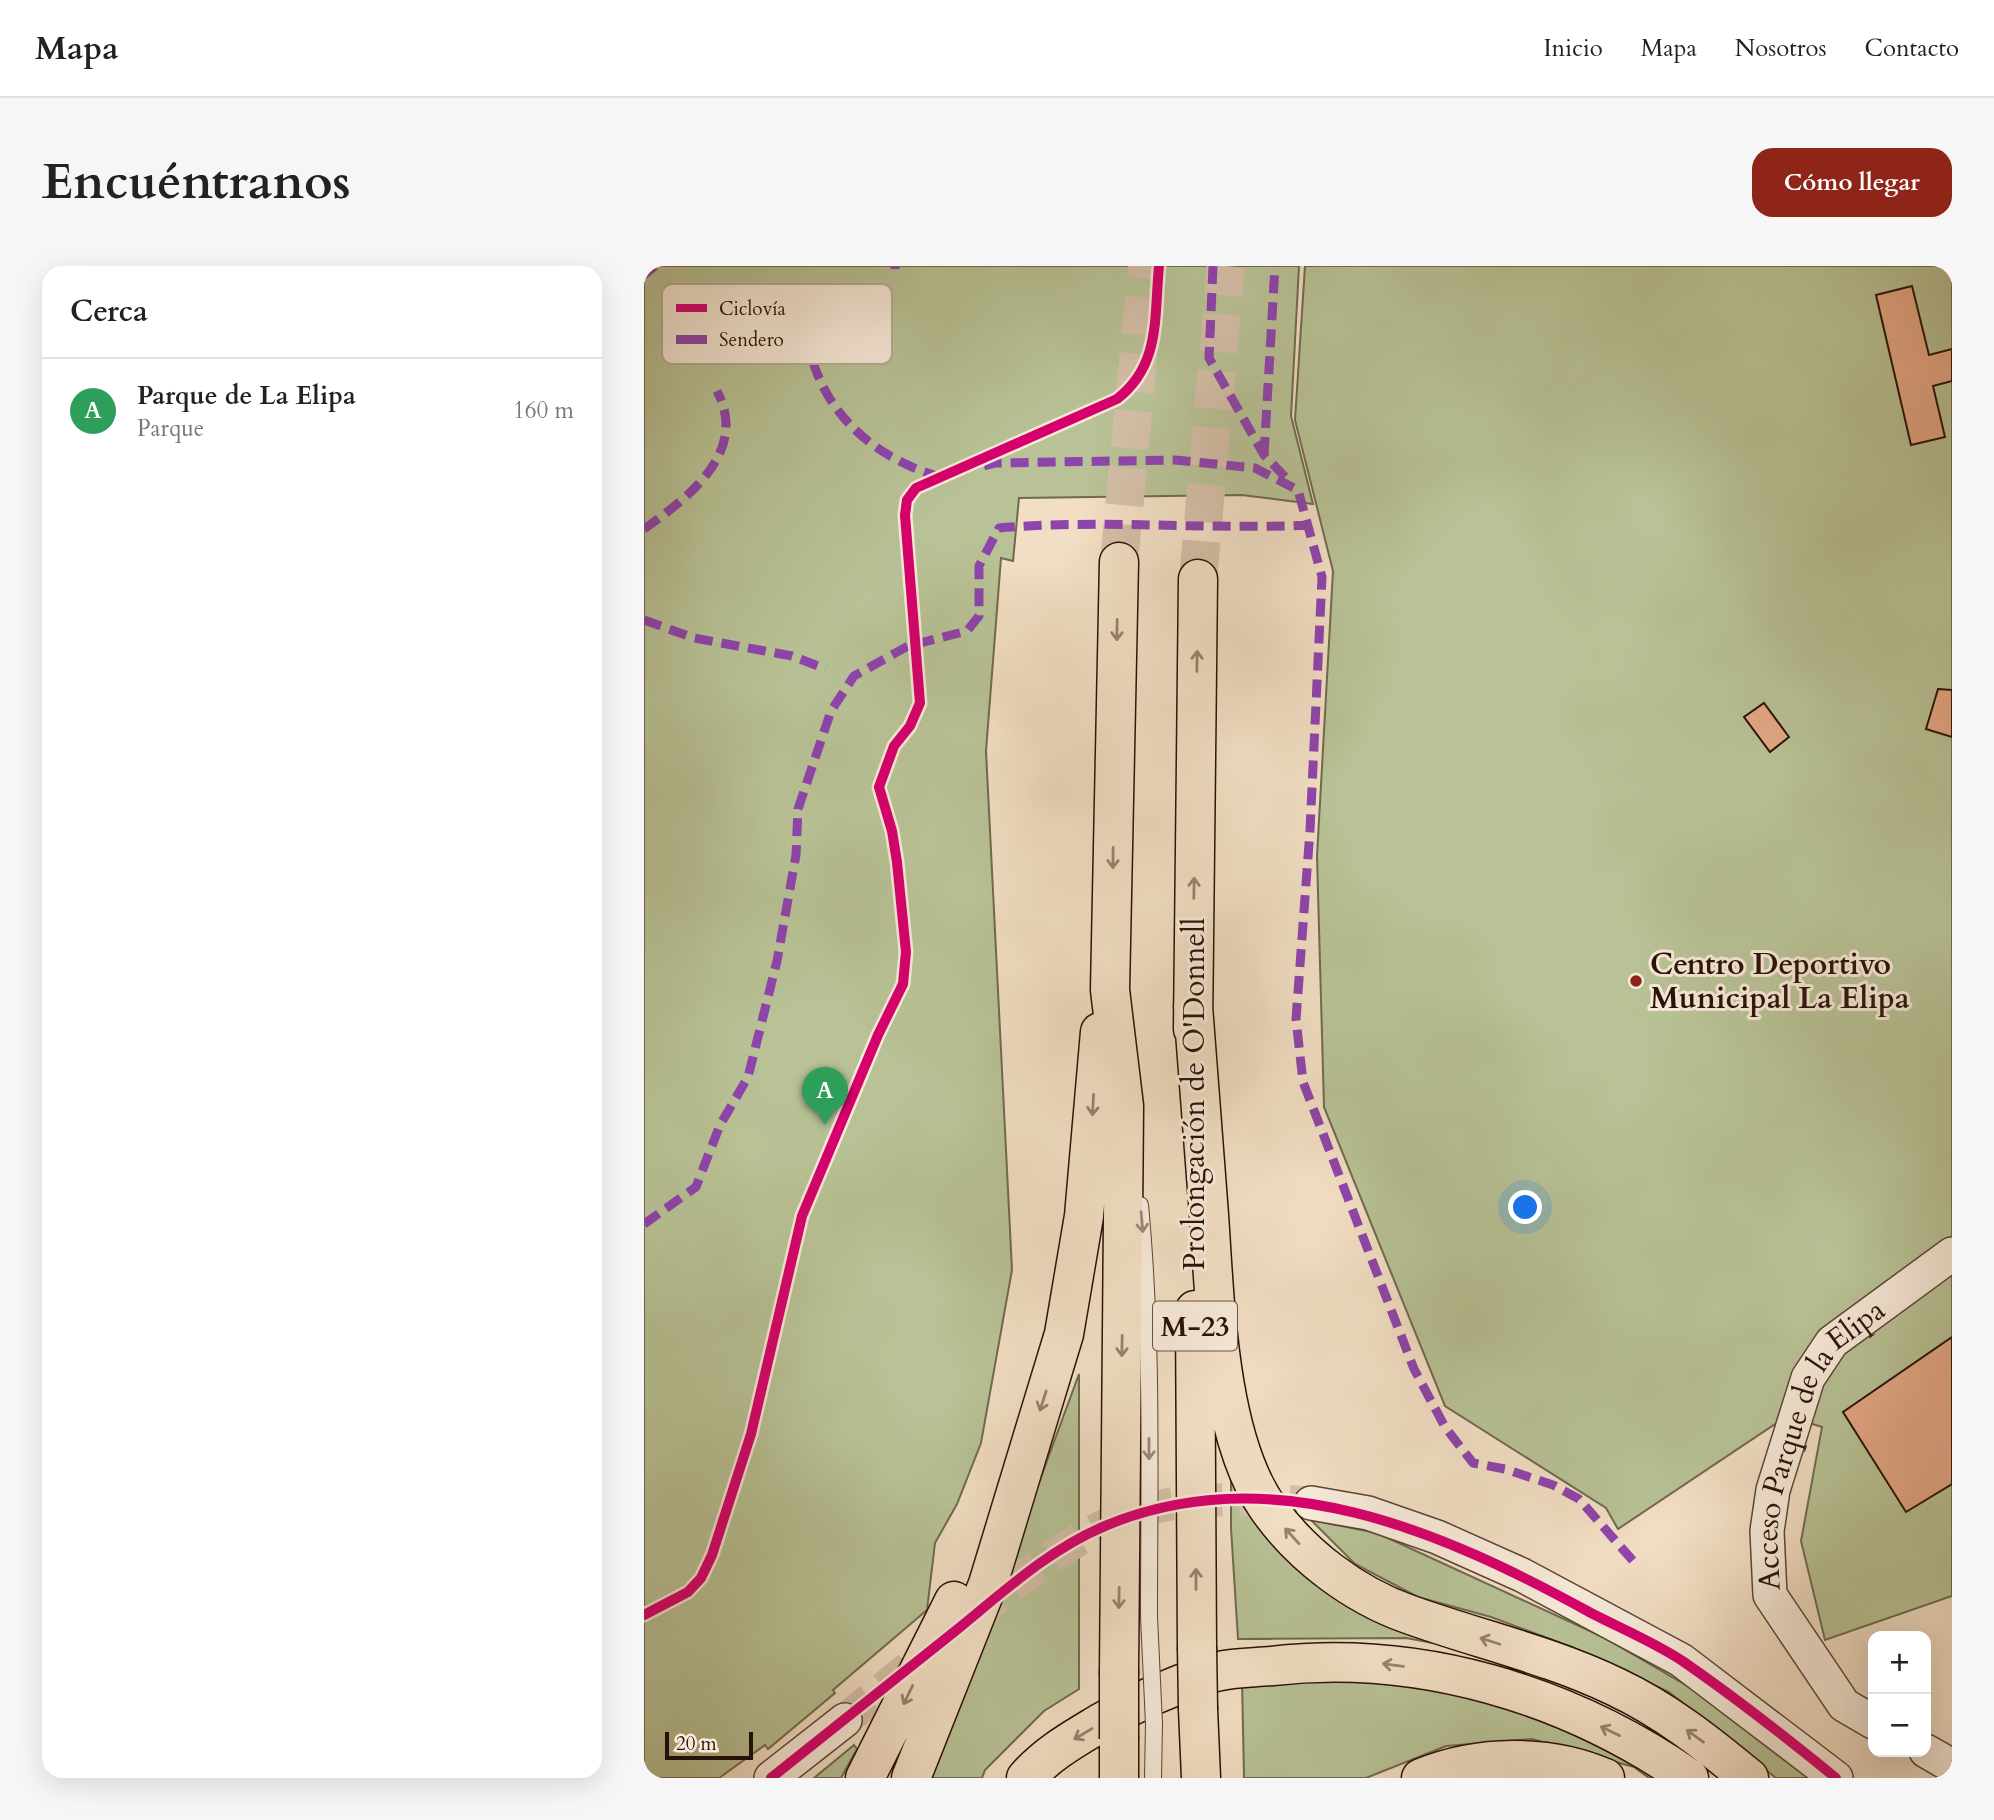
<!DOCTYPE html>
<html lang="es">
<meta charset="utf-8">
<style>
body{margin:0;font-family:Cardo,serif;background:#f6f6f6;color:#222}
.controls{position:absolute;right:21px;bottom:21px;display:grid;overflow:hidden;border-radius:14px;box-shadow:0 7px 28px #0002}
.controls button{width:63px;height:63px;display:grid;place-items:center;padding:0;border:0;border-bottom:2px solid #e0e0e0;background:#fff;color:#222;font:35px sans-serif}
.scale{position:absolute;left:21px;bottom:18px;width:88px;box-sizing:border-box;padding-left:7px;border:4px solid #281108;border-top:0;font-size:19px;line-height:24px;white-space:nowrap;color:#281108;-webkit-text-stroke:5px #f7ead9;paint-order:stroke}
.you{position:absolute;left:882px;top:942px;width:24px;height:24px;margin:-18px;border:5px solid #fff;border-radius:50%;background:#1a73e8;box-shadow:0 0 0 10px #1a73e833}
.badge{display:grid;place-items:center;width:46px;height:46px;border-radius:50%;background:#8f2418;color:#fff;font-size:23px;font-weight:700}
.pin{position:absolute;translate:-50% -58px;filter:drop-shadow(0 2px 4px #0008)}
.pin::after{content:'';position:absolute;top:37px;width:24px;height:21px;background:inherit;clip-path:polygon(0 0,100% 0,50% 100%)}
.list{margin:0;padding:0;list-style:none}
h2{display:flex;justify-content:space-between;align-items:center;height:91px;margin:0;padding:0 28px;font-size:30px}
h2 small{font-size:23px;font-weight:400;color:#767676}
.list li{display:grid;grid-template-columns:46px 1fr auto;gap:21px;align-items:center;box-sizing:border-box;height:105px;padding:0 28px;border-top:2px solid #e0e0e0}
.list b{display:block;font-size:26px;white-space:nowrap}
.list p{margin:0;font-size:23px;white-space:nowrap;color:#767676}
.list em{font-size:23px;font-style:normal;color:#767676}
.map{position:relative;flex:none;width:1308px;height:1512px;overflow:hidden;border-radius:21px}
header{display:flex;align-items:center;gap:42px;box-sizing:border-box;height:98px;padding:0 35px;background:#fff;border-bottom:2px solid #e0e0e0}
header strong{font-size:33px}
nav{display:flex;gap:38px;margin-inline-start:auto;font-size:24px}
.intro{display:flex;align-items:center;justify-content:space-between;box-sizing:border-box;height:168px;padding:0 42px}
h1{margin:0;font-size:49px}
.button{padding:18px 32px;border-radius:21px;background:#8f2418;color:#fff;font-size:24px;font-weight:700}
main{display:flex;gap:42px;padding:0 42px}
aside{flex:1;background:#fff;border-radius:21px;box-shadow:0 7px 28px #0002}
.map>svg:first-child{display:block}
.green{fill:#b8c296;stroke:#706a4f;stroke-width:2}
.building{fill:#e5a886;stroke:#281108;stroke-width:2}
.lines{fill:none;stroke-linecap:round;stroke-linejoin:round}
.minor-tunnel{stroke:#d4bfa8;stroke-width:33;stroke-dasharray:33 17;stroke-linecap:butt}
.motorway-tunnel{stroke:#d4bfa8;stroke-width:38;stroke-dasharray:38 19;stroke-linecap:butt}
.service-casing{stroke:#5a4437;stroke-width:18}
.minor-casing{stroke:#5a4437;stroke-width:36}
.motorway-casing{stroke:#281108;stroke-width:41}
.service{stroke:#f7ead9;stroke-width:16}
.minor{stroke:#f7ead9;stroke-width:33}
.motorway{stroke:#f2dec4;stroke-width:38}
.service-bridge-casing{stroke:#5a4437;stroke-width:18;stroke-linecap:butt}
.motorway-bridge-casing{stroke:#281108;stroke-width:41;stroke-linecap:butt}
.service-bridge{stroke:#f7ead9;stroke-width:16}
.motorway-bridge{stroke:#f2dec4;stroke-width:38}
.quiet{stroke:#8e44ad;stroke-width:9;stroke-dasharray:18 9;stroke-linecap:butt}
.cycleway-casing{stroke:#f7ead9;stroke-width:15}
.cycleway{stroke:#d6006c;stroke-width:10}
.oneway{stroke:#97826f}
.oneway2{stroke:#9a887b}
.poi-dot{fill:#8f2418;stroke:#f7ead9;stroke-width:2.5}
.labels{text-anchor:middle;stroke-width:6;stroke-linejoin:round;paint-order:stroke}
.shield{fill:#f7ead9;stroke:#665247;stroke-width:2}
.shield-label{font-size:28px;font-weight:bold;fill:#281108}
.poi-label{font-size:30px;font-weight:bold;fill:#281108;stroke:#f7ead9;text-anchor:start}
.street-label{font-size:30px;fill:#281108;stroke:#f7ead9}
.key{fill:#f7ead9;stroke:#b9a99a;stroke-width:2}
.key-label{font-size:19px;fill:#281108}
</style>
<header>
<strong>Mapa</strong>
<nav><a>Inicio</a><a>Mapa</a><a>Nosotros</a><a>Contacto</a></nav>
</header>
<div class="intro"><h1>Encuéntranos</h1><a class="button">Cómo llegar</a></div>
<main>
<aside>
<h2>Cerca<small></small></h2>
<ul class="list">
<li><span class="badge" style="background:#2e9e5b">A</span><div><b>Parque de La Elipa</b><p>Parque</p></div><em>160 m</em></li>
</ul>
</aside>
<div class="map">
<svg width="1308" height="1512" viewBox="0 0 1308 1512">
<rect width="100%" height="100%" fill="#f2dec4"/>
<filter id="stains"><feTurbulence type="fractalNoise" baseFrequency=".00286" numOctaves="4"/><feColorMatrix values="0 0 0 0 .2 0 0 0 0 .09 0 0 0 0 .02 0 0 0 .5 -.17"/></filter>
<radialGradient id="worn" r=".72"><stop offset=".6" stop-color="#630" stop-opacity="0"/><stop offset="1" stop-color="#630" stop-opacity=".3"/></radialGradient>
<!-- green -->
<path class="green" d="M0,0h655l-8,150 22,88 -71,-9 -223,3 -6,63 -12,-3 -15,193 26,519 -31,173 -24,61 -22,39 -8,67 -94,80 2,3 -67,56 -3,-4 -46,33h-75z
M661,0h647v1330l-127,44 -24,-99 21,-114 -38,-12v3l-166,111 -12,-21 -161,-102 -121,-299 -7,-251 16,-285 -38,-151z
M435,1108v315l-35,22 -59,59 -3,8h-52z
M587,1203l34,56 222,128 -81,-15 -168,1 -7,-111z
M667,1254l66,13 226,104 93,54 116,87h-36l-107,-86 -97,-45 -81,-30 -73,-20 -63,-33z
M747,1413l127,27 143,72h-12l-15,-11 -102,-28 -86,7 -80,32h-122l-2,-98z
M210,1479l3,4 -16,29h-27z"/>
<!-- building -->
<path class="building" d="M1268,20l17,69 23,-6v32l-19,5 12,51 -34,8 -35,-150z
M1294,423l14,1v47l-26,-8z
M1120,437l25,34 -19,15 -26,-35z
M1308,1071v147l-46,28 -63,-100z"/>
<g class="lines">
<!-- minor-tunnel -->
<path class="minor-tunnel" d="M328,1351c56,-45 126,-102 199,-113 46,-7 93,-4 140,-1
M201,1454l82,-67"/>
<!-- motorway-tunnel -->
<path class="motorway-tunnel" d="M475,296l28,-296
M554,313l28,-313"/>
<!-- service casing -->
<g class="service-casing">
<path id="service" d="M496,939c13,137 9,275 9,412
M509,1512l1,-54"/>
</g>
<!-- minor casing -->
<g class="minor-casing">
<g id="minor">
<path d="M667,1237l57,10 69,24 85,38 159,85 155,118"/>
<path id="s1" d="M1229,1456l-29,-17 -74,-110 -3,-64 6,-41 35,-112 24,-36 120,-88"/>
<path d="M1282,1485l26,15"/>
<path d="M127,1512l74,-58"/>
</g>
</g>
<!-- motorway casing -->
<g class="motorway-casing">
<path id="motorway" d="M549,740c5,69 10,139 16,209 6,86 9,222 59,293 33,47 86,87 140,106 69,25 142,41 208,73 49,23 92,57 133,91
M549,763l5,-450
M551,1044l2,337
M475,1405l5,-565 -14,-116 9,-428
M554,1443l3,69
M475,1473v39
M221,1512l89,-177
M267,1512l77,-194 76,-250 20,-118 16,-184
M382,1512c22,-25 48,-39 76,-56 34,-20 70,-36 107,-48 19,-7 43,-6 63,-8 147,-17 296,28 417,112
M777,1512c57,-23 127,-25 184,0"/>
</g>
<!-- service -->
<use href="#service" class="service"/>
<!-- minor -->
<use href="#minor" class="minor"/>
<!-- motorway -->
<use href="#motorway" class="motorway"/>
<!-- service-bridge casing -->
<g class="service-bridge-casing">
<path id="service-bridge" d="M505,1351l5,107"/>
</g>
<!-- motorway-bridge casing -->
<g class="motorway-bridge-casing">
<path id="motorway-bridge" d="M553,1381l1,62
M475,1405v68"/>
</g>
<!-- service-bridge -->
<use href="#service-bridge" class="service-bridge"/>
<!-- motorway-bridge -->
<use href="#motorway-bridge" class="motorway-bridge"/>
<!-- quiet -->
<path class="quiet" d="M251,0v3
M569,0l-4,92 55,97 27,28
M0,9l11,-9
M169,96c19,60 68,98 127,115
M620,189l11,-189
M340,200l12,-3 179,-3 80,8 43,22 24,87 -12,253 -14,189 7,63 111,287 31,58 28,36 32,6 48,16 26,14 55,63
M0,263c45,-32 105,-77 73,-138
M0,354l50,18 98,18 34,13
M0,958l52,-37 24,-62 28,-48 29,-116 19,-106 2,-46 33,-98 23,-35 54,-30 59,-15 12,-15v-50l20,-38c103,-9 207,2 311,-3"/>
<!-- cycleway casing -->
<g class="cycleway-casing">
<path id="cycleway" d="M0,1349l44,-23 13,-14 11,-23 39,-121 51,-218 76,-181 25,-51 3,-32 -9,-90 -5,-31 -13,-44 15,-41 16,-20 10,-23 -15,-188 2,-15 9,-12 201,-89c44,-34 37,-82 42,-133
M127,1512c61,-48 122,-97 183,-146 47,-38 95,-83 151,-106 167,-70 339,6 486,87 31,16 65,30 93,49 52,36 103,76 152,116"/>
</g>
<!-- cycleway -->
<use href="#cycleway" class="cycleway"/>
</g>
<!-- one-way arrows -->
<defs><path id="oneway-shaft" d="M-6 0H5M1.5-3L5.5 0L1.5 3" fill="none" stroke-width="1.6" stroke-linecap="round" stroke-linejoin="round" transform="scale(1.75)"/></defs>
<g class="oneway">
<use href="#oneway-shaft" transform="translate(473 364) rotate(91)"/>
<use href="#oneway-shaft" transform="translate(553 395) rotate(-89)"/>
<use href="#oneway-shaft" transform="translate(469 592) rotate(91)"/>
<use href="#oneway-shaft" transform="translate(550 622) rotate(-89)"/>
<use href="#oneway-shaft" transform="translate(449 839) rotate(93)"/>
<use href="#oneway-shaft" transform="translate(478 1080) rotate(91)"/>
<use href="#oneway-shaft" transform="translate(399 1135) rotate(108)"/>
<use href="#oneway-shaft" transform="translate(648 1270) rotate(-132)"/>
<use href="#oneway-shaft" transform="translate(552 1313) rotate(-90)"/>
<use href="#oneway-shaft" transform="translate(475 1332) rotate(91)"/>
<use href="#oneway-shaft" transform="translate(846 1375) rotate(-162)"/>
<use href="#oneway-shaft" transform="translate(749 1399) rotate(-173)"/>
<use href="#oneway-shaft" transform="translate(264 1429) rotate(116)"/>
<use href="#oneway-shaft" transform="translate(966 1465) rotate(-154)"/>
<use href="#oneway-shaft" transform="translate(439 1468) rotate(149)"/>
<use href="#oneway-shaft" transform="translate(1051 1470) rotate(-144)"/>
</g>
<g class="oneway2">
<use href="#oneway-shaft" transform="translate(498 956) rotate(85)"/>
<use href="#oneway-shaft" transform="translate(505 1183) rotate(90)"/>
</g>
<!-- markers -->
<circle class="poi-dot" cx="992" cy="715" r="7"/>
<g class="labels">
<!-- shield labels -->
<rect class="shield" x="509" y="1035.5" width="84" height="49" rx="5"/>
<g class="shield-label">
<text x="551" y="1070">M-23</text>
</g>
<!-- poi labels -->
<g class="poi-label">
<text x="1006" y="708">Centro Deportivo<tspan x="1006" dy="34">Municipal La Elipa</tspan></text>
</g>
<!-- street labels -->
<g class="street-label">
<text transform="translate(550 828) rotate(-90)" y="10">Prolongación de O'Donnell</text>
<text dy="10" stroke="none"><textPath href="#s1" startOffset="332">Acceso Parque de la Elipa</textPath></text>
</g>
</g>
<!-- legend -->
<rect x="18" y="18" width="230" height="80" rx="10" class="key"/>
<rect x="32" y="38" width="31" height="8" fill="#d6006c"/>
<rect x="32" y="69" width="31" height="9" fill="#8e44ad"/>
<g class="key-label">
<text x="75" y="49">Ciclovía</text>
<text x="75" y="80">Sendero</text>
</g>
<rect width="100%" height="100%" filter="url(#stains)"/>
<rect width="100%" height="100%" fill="url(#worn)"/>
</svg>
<div class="controls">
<button>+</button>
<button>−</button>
</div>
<div class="scale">20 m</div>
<div class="you"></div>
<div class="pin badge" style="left:181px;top:859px;background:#2e9e5b">A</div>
</div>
</main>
